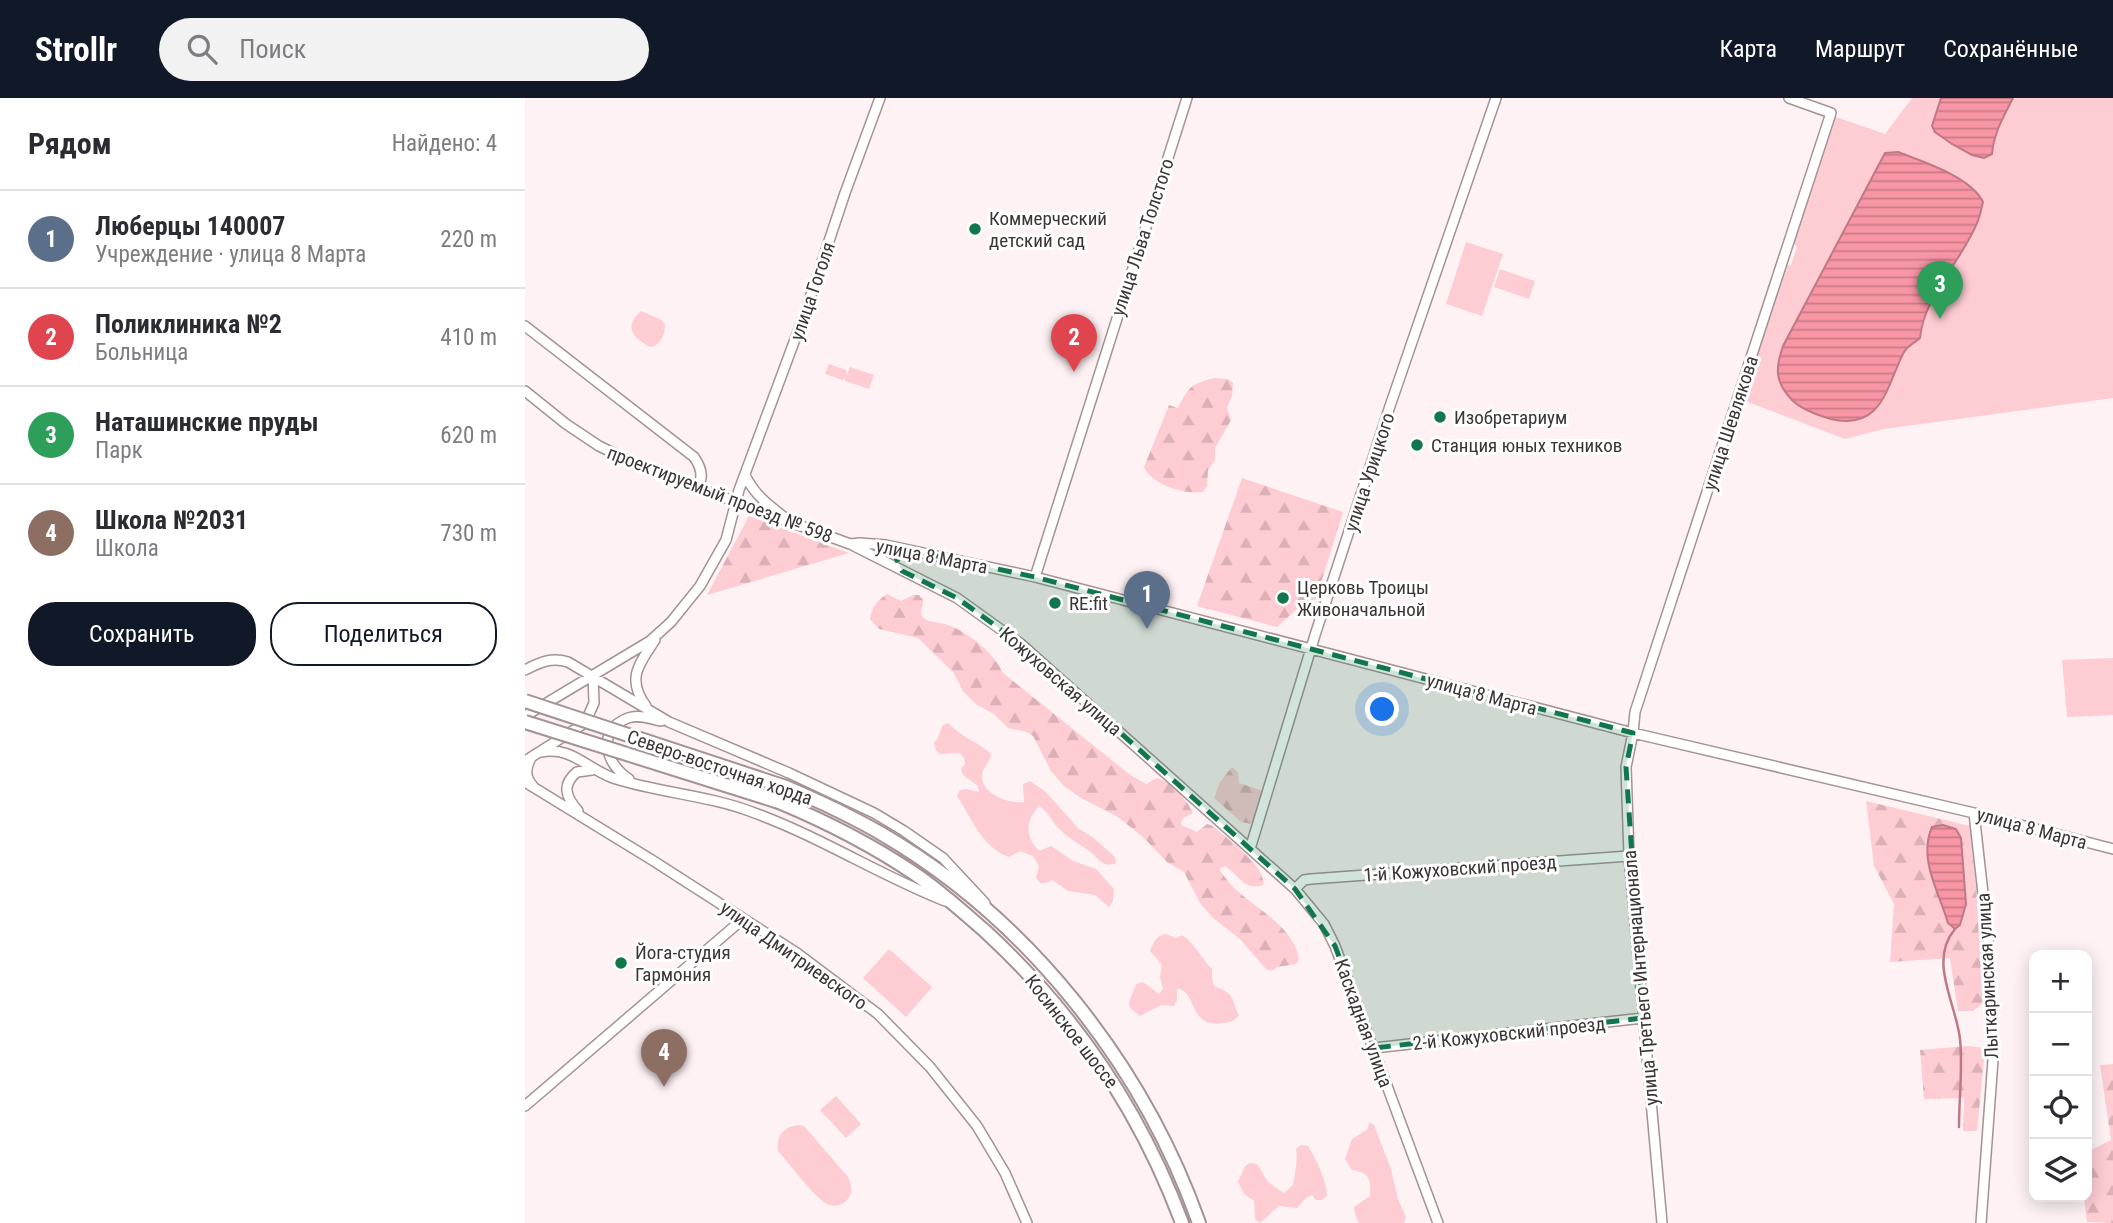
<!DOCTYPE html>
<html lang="ru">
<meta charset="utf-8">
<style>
body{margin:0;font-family:"Roboto Condensed",sans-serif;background:#f2f2f3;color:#2b2b33}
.controls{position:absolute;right:21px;bottom:21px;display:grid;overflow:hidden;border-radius:14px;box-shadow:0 4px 18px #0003}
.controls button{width:63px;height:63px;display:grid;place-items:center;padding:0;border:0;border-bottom:2px solid #e1e1e2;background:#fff;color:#2b2b33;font:35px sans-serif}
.you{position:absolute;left:858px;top:612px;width:24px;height:24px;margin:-18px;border:5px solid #fff;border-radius:50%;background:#1a73e8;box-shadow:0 0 0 10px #1a73e833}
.badge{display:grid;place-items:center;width:46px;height:46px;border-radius:50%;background:#111827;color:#fff;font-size:23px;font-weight:700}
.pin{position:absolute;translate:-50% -58px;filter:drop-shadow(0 2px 4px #0008)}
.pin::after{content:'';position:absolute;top:37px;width:24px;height:21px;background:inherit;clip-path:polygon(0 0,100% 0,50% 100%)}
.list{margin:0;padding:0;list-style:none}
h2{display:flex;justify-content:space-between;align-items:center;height:91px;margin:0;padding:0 28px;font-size:30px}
h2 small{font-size:23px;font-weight:400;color:#7c7c81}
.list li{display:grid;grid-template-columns:46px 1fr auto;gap:21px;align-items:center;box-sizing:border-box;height:98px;padding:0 28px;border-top:2px solid #e1e1e2}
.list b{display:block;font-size:26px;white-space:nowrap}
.list p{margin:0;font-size:23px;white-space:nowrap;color:#7c7c81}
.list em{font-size:23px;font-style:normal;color:#7c7c81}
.actions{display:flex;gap:14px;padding:21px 28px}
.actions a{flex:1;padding:16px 0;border:2px solid #111827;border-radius:28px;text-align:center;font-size:24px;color:#111827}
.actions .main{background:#111827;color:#fff}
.icon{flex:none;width:38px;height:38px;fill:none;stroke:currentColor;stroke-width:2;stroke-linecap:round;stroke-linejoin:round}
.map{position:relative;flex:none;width:1588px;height:1125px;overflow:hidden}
header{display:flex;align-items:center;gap:42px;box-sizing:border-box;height:98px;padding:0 35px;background:#111827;color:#fff}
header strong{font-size:33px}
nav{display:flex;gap:38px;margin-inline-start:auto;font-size:24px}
.search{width:490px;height:63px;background:#f2f2f3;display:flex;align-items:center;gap:18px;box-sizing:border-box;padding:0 24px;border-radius:38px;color:#7c7c81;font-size:26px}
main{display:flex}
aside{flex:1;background:#fff}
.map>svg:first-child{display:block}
.green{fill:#feccd3}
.forest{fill:url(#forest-firs)}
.water{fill:url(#water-rules);stroke:#c07984;stroke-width:2}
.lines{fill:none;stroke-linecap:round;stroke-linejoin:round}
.stream{stroke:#c07984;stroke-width:2.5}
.minor-casing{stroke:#a59294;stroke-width:12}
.highway-casing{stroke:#a59294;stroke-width:16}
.minor{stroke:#fff;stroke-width:9}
.highway{stroke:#fff;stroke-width:12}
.highway-bridge-casing{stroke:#a59294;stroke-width:16;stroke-linecap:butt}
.highway-bridge{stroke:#fff;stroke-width:12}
.marked{fill:#12764d;fill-opacity:0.2;stroke:#12764d;stroke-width:5;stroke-dasharray:14 9;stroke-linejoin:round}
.poi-dot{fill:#12764d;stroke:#fff;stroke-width:2.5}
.labels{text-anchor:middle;stroke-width:6;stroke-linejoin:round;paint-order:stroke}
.poi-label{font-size:19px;fill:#3c3435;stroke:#fff;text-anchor:start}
.street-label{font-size:19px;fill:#3c3435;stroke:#fff}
</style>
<header>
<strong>Strollr</strong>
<div class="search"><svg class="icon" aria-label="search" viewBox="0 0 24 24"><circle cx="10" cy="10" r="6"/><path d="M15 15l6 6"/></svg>Поиск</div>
<nav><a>Карта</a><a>Маршрут</a><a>Сохранённые</a></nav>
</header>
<main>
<aside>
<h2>Рядом<small>Найдено: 4</small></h2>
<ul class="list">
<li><span class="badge" style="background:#5c6f8a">1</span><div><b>Люберцы 140007</b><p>Учреждение · улица 8 Марта</p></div><em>220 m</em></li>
<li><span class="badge" style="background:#e0444e">2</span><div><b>Поликлиника №2</b><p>Больница</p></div><em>410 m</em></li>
<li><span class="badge" style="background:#2e9e5b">3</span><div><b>Наташинские пруды</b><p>Парк</p></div><em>620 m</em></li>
<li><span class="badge" style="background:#8d6e63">4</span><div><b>Школа №2031</b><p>Школа</p></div><em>730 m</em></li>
</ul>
<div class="actions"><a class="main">Сохранить</a><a>Поделиться</a></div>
</aside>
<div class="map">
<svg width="1588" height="1125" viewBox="0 0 1588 1125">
<defs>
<pattern id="forest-firs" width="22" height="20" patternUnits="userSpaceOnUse" patternTransform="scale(1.75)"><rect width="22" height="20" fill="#feccd3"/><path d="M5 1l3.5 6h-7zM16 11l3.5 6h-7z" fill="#dbb0b6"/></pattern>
<pattern id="water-rules" width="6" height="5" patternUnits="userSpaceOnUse" patternTransform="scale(1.75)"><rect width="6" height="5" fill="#f896a6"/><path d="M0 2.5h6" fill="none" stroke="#ca7b88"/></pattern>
</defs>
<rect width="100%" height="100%" fill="#fef2f4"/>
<!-- green -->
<path class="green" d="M1387,0h201v300l-229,31 -39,10 -105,-40 44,-134h7l6,-18 -5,-5 41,-126 52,18z
M941,144l37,12 -21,62 -36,-12z
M975,171l35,12 -6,18 -35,-12z
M116,213l19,8 5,5c0,11 -4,21 -15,23 -17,-9 -27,-20 -9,-36z
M304,266l17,6 1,5 3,-8 24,8 -5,14 -24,-8v-5l-2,4 -18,-6z
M1588,560v57l-46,2 -5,-57z
M423,625c13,14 30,19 43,31 -1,9 -8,13 -9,20 -2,20 27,30 42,28l-1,-18 7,-3 16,11 32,36 17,11 20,18 1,6c-14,6 -18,-6 -28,-13 -11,-7 -21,-13 -31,-23 -6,-8 -9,-15 -18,-21 -14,16 -14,30 0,45l12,-5 22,15 23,8 18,20 -1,12 -4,6 -14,-12 -27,-4 -16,-11 -6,3h-6l-4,-5 3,-12 -6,-10 -13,-5 -11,6c-28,-10 -37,-39 -52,-61l3,-6 6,-1 13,3 -1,-6 -15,-11 -2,-6 4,-5 -1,-6 -4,-5 -20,1 -4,-4 -2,-7 4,-5 4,-12z
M641,836l10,4 6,-3c14,9 18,22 30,34 0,25 4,14 17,25 5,5 6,15 10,21 -4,6 -8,7 -15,8 -37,5 -25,-30 -47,-35v12l-3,6 -13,-1 -21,11 -10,-8 -1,-6 7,-18 7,-2 16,12 4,-5 -3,-12 2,-12 -12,-14c4,-9 5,-15 16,-17z
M364,851l43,38 -26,30 -43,-39z
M311,998l25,28 -15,14 -26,-28z
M844,1024l5,3 17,44 7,30 8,18 -2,6h-45l-4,-9 -1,-7 16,-11c1,-17 0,-23 -18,-26l-7,-11 7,-20 16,-10z
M273,1027l6,1 44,51c4,9 6,17 -3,25 -4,3 -11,5 -16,3 -12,-4 -41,-43 -51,-54 -2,-15 5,-24 20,-26z
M776,1047l7,1c8,13 19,35 19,50l-5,4h-6l-4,-5 -6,3 -9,10 -18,-2 -19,17 -5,-4 -1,-18 -10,-7 -6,-12 7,-16 5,-3 7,1 11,18 16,11 9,-8c2,-12 5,-24 3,-36z"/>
<!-- forest -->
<path class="forest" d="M690,280l13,1 5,4 -1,13 -5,12 4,12 -16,28v12l-7,10 -1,16 -4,6c-19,3 -52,-8 -59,-25l25,-62 9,3c11,-22 13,-24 37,-30z
M717,380l101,34 -27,87 -18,9 -21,19 -80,-21z
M224,418l100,37 -142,42z
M362,496l14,7 12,-6h6l4,5c1,6 -4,11 -1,16 4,7 19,6 26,9 20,7 46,28 55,48l126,101 17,10 11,-6c15,4 30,22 36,35l-11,6 -1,6 16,7 10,-8 6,2c13,12 54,41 50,59 -19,6 -24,-10 -38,-19l-6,3c6,9 13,18 22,25 21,18 53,35 58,65l-3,5 -19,3 -5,4 -6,-2 -26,-30 -27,-21 -13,-15 -16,-31 -17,-10 -23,-24 -26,-21 -37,-19 -17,-12 -13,-15 -18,-35 -6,-4 -19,-4 -14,-14 -17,-9 -14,-14 -10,-19 -35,-34 -39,-9 -9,-10c2,-12 7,-18 17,-25z
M707,669l6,5 1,11 24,8 -6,24 -6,9 -10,-2 -27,-24 6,-16z
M1341,703l104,25 16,160v15l-13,10h-15l-8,-53 -60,4 4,-58 -20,-38z
M1443,948l17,2 -8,83h-14l1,-33 -40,1 -4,-49z
M1588,966v159l-26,-1 -3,-25h3v-45l24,-12 -11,-75z"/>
<!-- water -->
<path class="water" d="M1416,0h72c-9,18 -19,34 -21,56l-8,4 -12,-3 -20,-11 -17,-12 -3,-6z
M1373,54c26,10 73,25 85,50 -2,7 -3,15 -6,21 -16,39 -53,73 -57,115 -5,5 -12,7 -16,14 -18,34 -21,79 -73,67 -14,-4 -29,-9 -39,-19 -17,-18 -17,-31 -9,-54l102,-193z
M1418,727l13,4 5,9 5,66 -6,21 -5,4 -7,-6c-9,-31 -30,-64 -16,-96z"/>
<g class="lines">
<!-- stream -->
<path class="stream" d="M1430,831c-27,32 1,74 5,110 3,29 -1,59 -1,88"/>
<!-- minor casing -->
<g class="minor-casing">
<path id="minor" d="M0,228l169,131c7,10 11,21 2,31
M0,293l41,33 33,22 45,22 206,76 107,54 64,46 274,245 29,35 11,22 103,277
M220,377c9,19 22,29 39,42
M325,446l10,-1 26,2 149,32 598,156 341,80 139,36
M510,479l152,-479
M0,572c15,-8 27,-13 43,-8l101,60 120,51 85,40 30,18 39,27 42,45
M121,608c-20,-27 -7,-42 9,-66
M0,618l125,-75 21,-19 29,-36 26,-46 13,-50 68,-183 38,-114 35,-95
M16,654c30,-6 45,16 72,26 46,15 94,17 139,34 67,24 127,63 193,89
M6,660c-6,11 -6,19 2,28
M0,663l60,-38 9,-20 -1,-28
M104,681c-24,-15 -33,-49 -1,-61 11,-4 23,1 33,3
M0,684l127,78 145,93 81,61 52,53 47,59 28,47 22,50
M53,713c-12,-14 -17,-26 -1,-39l15,-2
M1449,715l14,125 6,108 -13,177
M725,751l66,-217 74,-226 106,-308
M770,791l9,-9 7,-1 318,-23
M849,950l269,-30
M0,1008l218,-187
M1137,1125l-33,-367 -3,-89 7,-34 2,-21 196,-599 -42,-15"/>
</g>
<!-- highway casing -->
<g class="highway-casing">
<path id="highway" d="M261,689c33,14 65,29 96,47 146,85 261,231 317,389
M254,704c48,20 93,43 136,72 25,17 47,37 70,57 88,81 155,179 197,292"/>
</g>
<!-- minor -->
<use href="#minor" class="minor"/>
<!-- highway -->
<use href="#highway" class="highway"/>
<!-- highway-bridge casing -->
<g class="highway-bridge-casing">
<path id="highway-bridge" d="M0,603l261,86
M0,624l254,80"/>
</g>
<!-- highway-bridge -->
<use href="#highway-bridge" class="highway-bridge"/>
</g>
<!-- marked area -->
<path class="marked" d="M383,452l127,27 598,156 -7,34 17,251 -269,30 -39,-102 -40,-57 -274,-245 -64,-46 -55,-27 -6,-13z"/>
<!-- markers -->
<g class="poi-dot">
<circle cx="450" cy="131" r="7"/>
<circle cx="915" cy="319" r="7"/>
<circle cx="892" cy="347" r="7"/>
<circle cx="758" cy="500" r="7"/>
<circle cx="530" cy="505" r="7"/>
<circle cx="96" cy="865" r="7"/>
</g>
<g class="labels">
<!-- poi labels -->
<g class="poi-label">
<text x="464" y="127">Коммерческий<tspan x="464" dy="22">детский сад</tspan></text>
<text x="929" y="326">Изобретариум</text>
<text x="906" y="354">Станция юных техников</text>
<text x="772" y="496">Церковь Троицы<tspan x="772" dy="22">Живоначальной</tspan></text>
<text x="544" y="512">RE:fit</text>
<text x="110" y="861">Йога-студия<tspan x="110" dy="22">Гармония</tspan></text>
</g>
<!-- street labels -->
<g class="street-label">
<text transform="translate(617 139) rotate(-72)" y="7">улица Льва Толстого</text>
<text transform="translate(287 193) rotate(-71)" y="7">улица Гоголя</text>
<text transform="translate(1205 325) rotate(-72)" y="7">улица Шевлякова</text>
<text transform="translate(844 374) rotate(-72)" y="7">улица Урицкого</text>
<text transform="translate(195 396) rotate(21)" y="7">проектируемый проезд № 598</text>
<text transform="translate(407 458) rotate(11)" y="7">улица 8 Марта</text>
<text transform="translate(536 583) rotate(41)" y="7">Кожуховская улица</text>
<text transform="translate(957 596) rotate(15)" y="7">улица 8 Марта</text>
<text transform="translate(195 669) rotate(19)" y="7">Северо-восточная хорда</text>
<text transform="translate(1507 730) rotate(15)" y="7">улица 8 Марта</text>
<text transform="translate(935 770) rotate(-4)" y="7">1-й Кожуховский проезд</text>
<text transform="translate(269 857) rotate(35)" y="7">улица Дмитриевского</text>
<text transform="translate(1462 878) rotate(-93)" y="7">Лыткаринская улица</text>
<text transform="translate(1115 880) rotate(-95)" y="7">улица Третьего Интернационала</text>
<text transform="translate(839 925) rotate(70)" y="7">Каскадная улица</text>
<text transform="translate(547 933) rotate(52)" y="7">Косинское шоссе</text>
<text transform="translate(984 935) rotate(-6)" y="7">2-й Кожуховский проезд</text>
</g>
</g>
</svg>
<div class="controls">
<button>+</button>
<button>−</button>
<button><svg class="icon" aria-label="locate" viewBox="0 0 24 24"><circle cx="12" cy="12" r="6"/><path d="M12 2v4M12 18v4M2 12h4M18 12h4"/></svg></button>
<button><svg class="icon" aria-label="layers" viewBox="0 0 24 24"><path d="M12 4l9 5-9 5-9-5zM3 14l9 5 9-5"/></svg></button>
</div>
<div class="you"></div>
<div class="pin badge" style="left:622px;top:531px;background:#5c6f8a">1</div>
<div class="pin badge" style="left:549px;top:274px;background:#e0444e">2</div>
<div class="pin badge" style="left:1415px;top:221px;background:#2e9e5b">3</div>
<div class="pin badge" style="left:139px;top:989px;background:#8d6e63">4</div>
</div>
</main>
